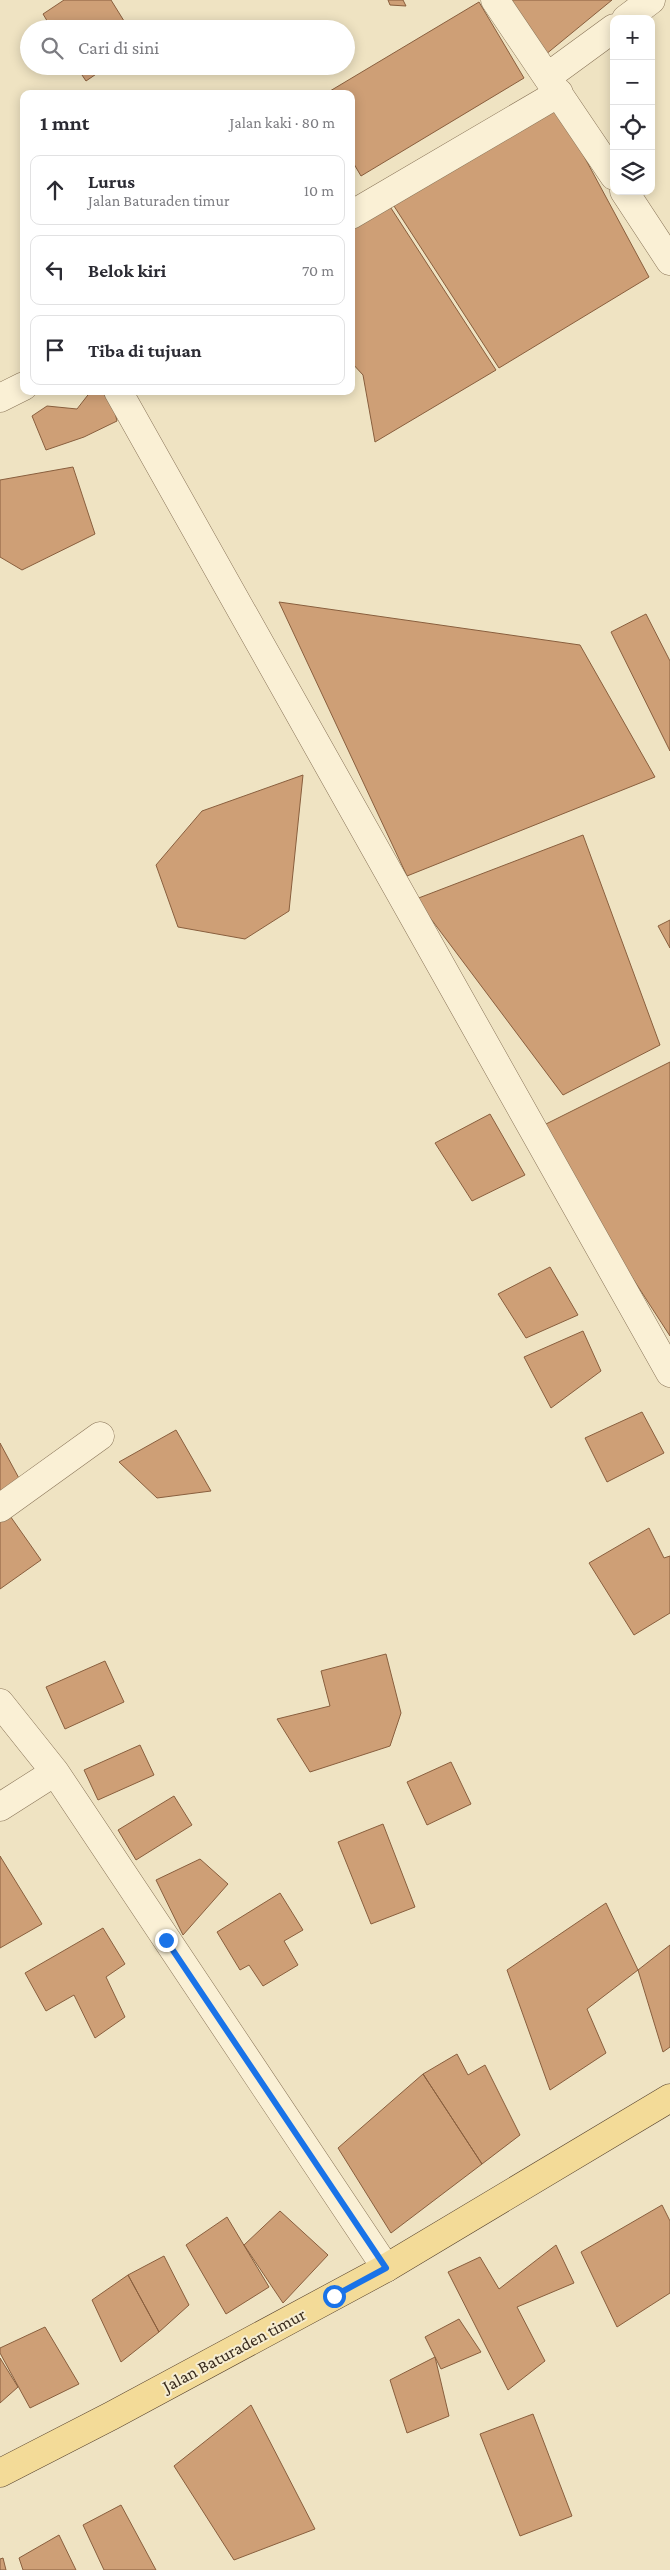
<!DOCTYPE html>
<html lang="id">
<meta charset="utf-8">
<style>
body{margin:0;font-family:"Crimson Pro",serif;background:#f7f7f7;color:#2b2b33}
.controls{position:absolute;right:15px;top:15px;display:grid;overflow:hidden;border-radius:10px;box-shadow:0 2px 12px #0003}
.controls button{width:45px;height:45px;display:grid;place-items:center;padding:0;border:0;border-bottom:1px solid #e1e1e2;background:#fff;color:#2b2b33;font:25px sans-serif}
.stop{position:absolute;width:15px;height:15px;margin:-11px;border:4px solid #1a73e8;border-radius:50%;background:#fff}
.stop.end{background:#1a73e8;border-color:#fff;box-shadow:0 1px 5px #0008}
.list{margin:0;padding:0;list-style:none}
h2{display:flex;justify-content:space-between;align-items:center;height:65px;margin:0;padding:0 20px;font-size:21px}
h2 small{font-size:16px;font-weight:400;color:#7c7c81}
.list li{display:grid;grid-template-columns:32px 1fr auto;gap:15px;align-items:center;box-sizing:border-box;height:70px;margin:0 10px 10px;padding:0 10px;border:1px solid #e1e1e2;border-radius:10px}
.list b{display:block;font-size:19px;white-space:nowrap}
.list p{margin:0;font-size:16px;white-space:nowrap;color:#7c7c81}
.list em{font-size:16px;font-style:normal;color:#7c7c81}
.icon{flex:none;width:28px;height:28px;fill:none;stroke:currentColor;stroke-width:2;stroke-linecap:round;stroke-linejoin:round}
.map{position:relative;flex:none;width:670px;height:2570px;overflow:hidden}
.search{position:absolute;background:#fff;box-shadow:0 2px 12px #0003;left:20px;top:20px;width:335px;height:55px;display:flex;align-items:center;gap:12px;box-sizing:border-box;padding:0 18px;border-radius:28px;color:#7c7c81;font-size:19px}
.panel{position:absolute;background:#fff;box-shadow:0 2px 12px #0003;left:20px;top:90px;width:335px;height:305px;border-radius:10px}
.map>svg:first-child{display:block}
.building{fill:#ce9f76;stroke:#895f3e}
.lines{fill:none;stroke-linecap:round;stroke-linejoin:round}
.minor-casing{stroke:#897458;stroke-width:29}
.major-casing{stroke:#57422d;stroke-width:29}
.minor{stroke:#faf0d5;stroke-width:28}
.major{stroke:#f3db98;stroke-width:28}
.route{stroke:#1a73e8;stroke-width:6}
.labels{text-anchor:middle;stroke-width:4;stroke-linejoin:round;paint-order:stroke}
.street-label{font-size:18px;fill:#392b1d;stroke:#f6edd1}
</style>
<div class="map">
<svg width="670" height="2570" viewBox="0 0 670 2570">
<rect width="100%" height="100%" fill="#efe3c2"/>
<!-- building -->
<path class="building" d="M64,0h47l18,29h-77l-9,-15z
M388,0h15l3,6 -16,-1z
M506,0h106l-67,55z
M479,2l45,76 -163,98 -10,-17v-65h-26z
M76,66h32l-22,15z
M558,108l91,169 -150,91 -107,-165z
M389,205l107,165 -121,72 -12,-67 -12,-13v-136z
M91,391h15l6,10 5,20 -33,16 -38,13 -14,-34 15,-10 30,3z
M73,467l22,67 -73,36 -22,-13v-77z
M279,602l301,43 75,132 -248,99z
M646,614l24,47v90l-59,-119z
M303,775l-14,136 -44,28 -67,-12 -22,-62 46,-54z
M583,835l77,210 -97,50 -147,-196z
M670,920v28l-12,-22z
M670,1062v274l-134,-207z
M490,1114l35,61 -53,26 -37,-58z
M550,1267l28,48 -52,23 -28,-44z
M583,1331l18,40 -50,37 -27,-51z
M642,1412l22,41 -57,29 -22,-44z
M176,1430l35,61 -54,7 -38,-36z
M0,1443l21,39 -21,11z
M8,1513l33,47 -41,29v-70z
M649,1528l15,30 6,-2v57l-36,22 -45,-72z
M386,1654l15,59 -11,33 -80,26 -33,-53 53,-13 -9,-35z
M105,1661l19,41 -59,27 -19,-42z
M140,1745l14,30 -56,25 -14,-30z
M451,1762l20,42 -44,21 -20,-43z
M174,1796l18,29 -56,35 -18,-30z
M383,1824l32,83 -44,17 -33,-82z
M0,1856l42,68 -42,24z
M200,1859l28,25 -45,51 -27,-55z
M280,1893l23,37 -19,11 14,24 -35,21 -14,-21 -9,5 -23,-38z
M606,1903l32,67 -51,39 19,44 -56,37 -43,-120z
M103,1928l22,36 -19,13 19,40 -30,21 -21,-43 -28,16 -21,-38z
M670,1945v102l-7,5 -25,-82z
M457,2054l11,21 17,-10 35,70 -38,29 -59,-90z
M423,2074l59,90 -91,69 -53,-85z
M662,2205l8,16v72l-53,34 -36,-75z
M280,2211l48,44 -45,48 -39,-58z
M227,2217l42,70 -43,27 -40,-69z
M556,2245l18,38 -57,24 28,54 -37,29 -60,-118 32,-15 19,32z
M164,2256l25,49 -30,27 -31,-57z
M128,2275l31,57 -38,30 -29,-62z
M459,2319l22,33 -40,17 -16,-32z
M45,2327l34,57 -49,24 -30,-55v-5z
M435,2357l14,59 -42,17 -17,-53z
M0,2358l18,29 -18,16z
M251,2405l64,124 -81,31 -60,-94z
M533,2414l39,102 -52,20 -40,-102z
M121,2505l35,65h-52l-21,-45z
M59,2535l17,35h-53l-4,-12z
M3,2558l3,12h-6v-11z"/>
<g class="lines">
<!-- minor casing -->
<g class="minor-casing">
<path id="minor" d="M495,0l119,176
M626,19l25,-19
M547,77l67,-49
M624,191l46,70
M351,215l208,-122
M118,391l552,982
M0,398l24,-12
M0,1508l100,-72
M0,1703l55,69 331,496
M0,1807l55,-35"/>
</g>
<!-- major casing -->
<g class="major-casing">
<path id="major" d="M0,2473l111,-57 275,-148 284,-170"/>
</g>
<!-- minor -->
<use href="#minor" class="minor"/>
<!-- major -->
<use href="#major" class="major"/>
</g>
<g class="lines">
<!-- route -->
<path class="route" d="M166,1940l220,328 -52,28"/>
</g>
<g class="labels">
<!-- street labels -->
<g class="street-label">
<text transform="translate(234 2350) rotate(-28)" y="6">Jalan Baturaden timur</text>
</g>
</g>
</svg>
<div class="controls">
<button>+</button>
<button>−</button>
<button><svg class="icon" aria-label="locate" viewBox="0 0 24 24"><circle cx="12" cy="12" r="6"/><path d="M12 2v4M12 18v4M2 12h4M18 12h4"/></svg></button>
<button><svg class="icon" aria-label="layers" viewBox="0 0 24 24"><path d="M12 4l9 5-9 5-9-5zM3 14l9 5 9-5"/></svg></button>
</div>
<div class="stop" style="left:334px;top:2296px"></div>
<div class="stop end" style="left:166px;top:1940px"></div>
<div class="search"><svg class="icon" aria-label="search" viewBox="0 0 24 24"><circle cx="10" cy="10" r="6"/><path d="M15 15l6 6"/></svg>Cari di sini</div>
<section class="panel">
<h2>1 mnt<small>Jalan kaki · 80 m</small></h2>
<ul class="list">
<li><svg class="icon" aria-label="ahead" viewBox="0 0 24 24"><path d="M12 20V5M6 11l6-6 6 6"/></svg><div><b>Lurus</b><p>Jalan Baturaden timur</p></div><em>10 m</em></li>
<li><svg class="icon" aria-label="left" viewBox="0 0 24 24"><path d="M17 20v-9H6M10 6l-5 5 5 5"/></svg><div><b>Belok kiri</b></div><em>70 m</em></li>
<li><svg class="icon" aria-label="arrive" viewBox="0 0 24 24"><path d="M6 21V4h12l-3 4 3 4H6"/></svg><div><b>Tiba di tujuan</b></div></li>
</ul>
</section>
</div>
